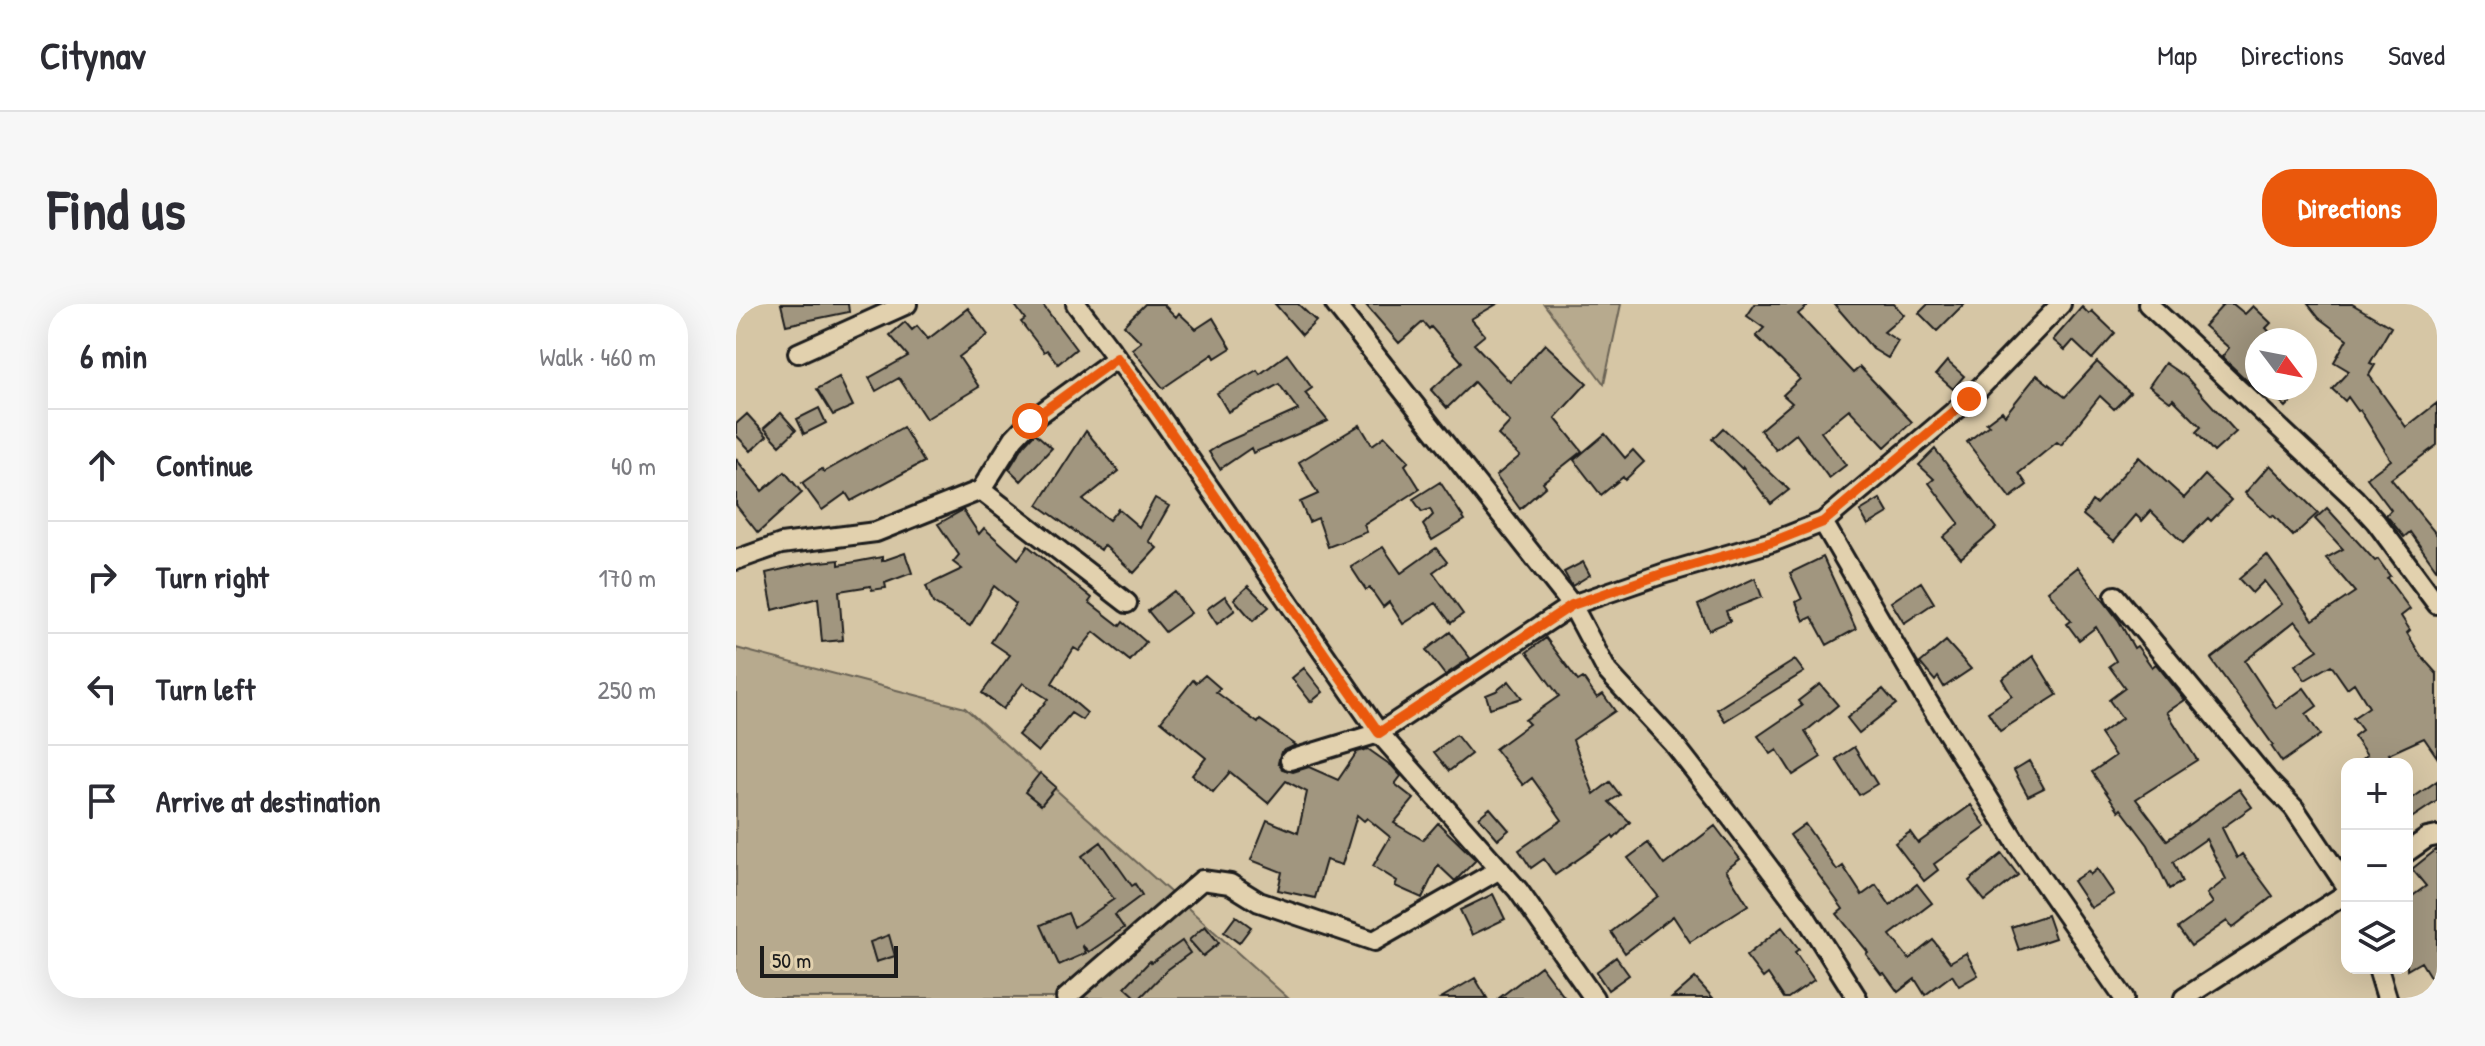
<!DOCTYPE html>
<meta charset="utf-8">
<style>
body{margin:0;font-family:"Patrick Hand",sans-serif;background:#f7f7f7;color:#2b2b33}
.controls{position:absolute;right:24px;bottom:24px;display:grid;overflow:hidden;border-radius:16px;box-shadow:0 8px 32px #0002}
.controls button{width:72px;height:72px;display:grid;place-items:center;padding:0;border:0;border-bottom:2px solid #e1e1e2;background:#fff;color:#2b2b33;font:40px sans-serif}
.compass{position:absolute;left:1509px;top:24px;width:72px;height:72px;border-radius:50%;background:#fff;box-shadow:0 8px 32px #0002;rotate:122deg}
.scale{position:absolute;left:24px;bottom:20px;width:138px;box-sizing:border-box;padding-left:8px;border:4px solid #1c1c1c;border-top:0;font-size:22px;line-height:28px;white-space:nowrap;color:#1c1c1c;-webkit-text-stroke:6px #e2d1ae;paint-order:stroke}
.stop{position:absolute;width:24px;height:24px;margin:-18px;border:6px solid #ea580c;border-radius:50%;background:#fff}
.stop.end{background:#ea580c;border-color:#fff;box-shadow:0 2px 8px #0008}
.list{margin:0;padding:0;list-style:none}
h2{display:flex;justify-content:space-between;align-items:center;height:104px;margin:0;padding:0 32px;font-size:34px}
h2 small{font-size:26px;font-weight:400;color:#7c7c81}
.list li{display:grid;grid-template-columns:52px 1fr auto;gap:24px;align-items:center;box-sizing:border-box;height:112px;padding:0 32px;border-top:2px solid #e1e1e2}
.list b{display:block;font-size:30px;white-space:nowrap}
.list em{font-size:26px;font-style:normal;color:#7c7c81}
.icon{flex:none;width:44px;height:44px;fill:none;stroke:currentColor;stroke-width:2;stroke-linecap:round;stroke-linejoin:round}
.map{position:relative;flex:none;width:1701px;height:694px;overflow:hidden;border-radius:32px}
header{display:flex;align-items:center;gap:48px;box-sizing:border-box;height:112px;padding:0 40px;background:#fff;border-bottom:2px solid #e1e1e2}
header strong{font-size:38px}
nav{display:flex;gap:44px;margin-inline-start:auto;font-size:28px}
.intro{display:flex;align-items:center;justify-content:space-between;box-sizing:border-box;height:192px;padding:0 48px}
h1{margin:0;font-size:56px}
.button{padding:20px 36px;border-radius:32px;background:#ea580c;color:#fff;font-size:28px;font-weight:700}
main{display:flex;gap:48px;padding:0 48px}
aside{flex:1;background:#fff;border-radius:32px;box-shadow:0 8px 32px #0002}
.map>svg:first-child{display:block}
.green{fill:#b7aa8e;stroke:#6a6355;stroke-width:2}
.building{fill:#a1967f;stroke:#1c1c1c;stroke-width:2}
.lines{fill:none;stroke-linecap:round;stroke-linejoin:round}
.minor-casing{stroke:#1c1c1c;stroke-width:24}
.minor{stroke:#e2d1ae;stroke-width:18}
.route{stroke:#ea580c;stroke-width:10}
</style>
<header>
<strong>Citynav</strong>
<nav><a>Map</a><a>Directions</a><a>Saved</a></nav>
</header>
<div class="intro"><h1>Find us</h1><a class="button">Directions</a></div>
<main>
<aside>
<h2>6 min<small>Walk · 460 m</small></h2>
<ul class="list">
<li><svg class="icon" aria-label="ahead" viewBox="0 0 24 24"><path d="M12 20V5M6 11l6-6 6 6"/></svg><div><b>Continue</b></div><em>40 m</em></li>
<li><svg class="icon" aria-label="right" viewBox="0 0 24 24"><path d="M7 20v-9h11M14 6l5 5-5 5"/></svg><div><b>Turn right</b></div><em>170 m</em></li>
<li><svg class="icon" aria-label="left" viewBox="0 0 24 24"><path d="M17 20v-9H6M10 6l-5 5 5 5"/></svg><div><b>Turn left</b></div><em>250 m</em></li>
<li><svg class="icon" aria-label="arrive" viewBox="0 0 24 24"><path d="M6 21V4h12l-3 4 3 4H6"/></svg><div><b>Arrive at destination</b></div></li>
</ul>
</aside>
<div class="map">
<svg width="1701" height="694" viewBox="0 0 1701 694">
<rect width="100%" height="100%" fill="#d6c6a5"/>
<filter id="ink" filterUnits="userSpaceOnUse"><feTurbulence type="fractalNoise" baseFrequency=".0125" numOctaves="2"/><feDisplacementMap in="SourceGraphic" scale="16" xChannelSelector="R" yChannelSelector="G"/><feConvolveMatrix kernelMatrix="1 2 1 2 8 2 1 2 1" color-interpolation-filters="sRGB"/></filter>
<g filter="url(#ink)">
<!-- green -->
<path class="green" d="M808,0h77l-17,80z
M0,344l229,60 323,290h-552z"/>
<!-- building -->
<path class="building" d="M45,0h67l1,8 -63,13z
M278,0h28l34,45 -18,15 -11,-14 -3,2 -23,-30 4,-3z
M409,0h18l13,13 3,-4 17,16 17,-11 18,30 -16,10 -2,-4 -50,34 -31,-39 9,-7 -17,-17z
M539,0h23l18,17 -14,14z
M629,0h132l-26,15 14,16 -11,9 36,38 35,-38 42,39 -32,35 27,33 -39,31 3,4 -26,23 -24,-33 24,-20 -22,-21 12,-13 -36,-40 -27,26 -16,-18 31,-28 -31,-35 -2,2 -6,-7 -24,21z
M1019,0h55l-12,10 55,59 7,-6 52,55 -27,25 -36,-38 -28,23 25,33 -17,13 -33,-44 -20,16 -16,-20 32,-27 -9,-8 17,-16 -44,-43 8,-8 -17,-12z
M1098,0h60l10,11 -20,17 14,9 -10,17 -15,-9z
M1192,0h36l-27,27 -18,-18z
M1488,0h9l12,10 8,-8 18,17 -5,5 11,12h-20v50l-35,-33 7,-9 -25,-22z
M1572,0h44l39,23 -21,36 5,2 -6,10 37,52 31,-24v42l-46,34 46,56v35l-27,-38 -6,5 -18,-22 5,-5 -24,-32 24,-18 -31,-50 -2,1 -10,-14 -3,4 -13,-12 17,-18 -15,-9 13,-23 -28,-21z
M1346,3l7,7 3,-3 23,22 -23,26 -19,-18 -8,9 -12,-10z
M232,4l20,27 -29,22 20,30 -53,32 -27,-41 -23,13 -7,-13 39,-22 -18,-21 15,-13 7,8 5,-4 11,13z
M551,50l25,34 -7,5 23,28 -75,32 -2,-5 -31,21 -11,-17 12,-8 77,-34 -19,-26 -51,28 -11,-19 40,-23 3,4z
M1211,57l17,15 -11,13 -17,-15z
M1361,58l33,31 -16,16 -14,-13 -39,49 -4,-3 -38,31 8,12 -17,13 -43,-56 22,-17 -3,-2 16,-12 3,4 32,-40 28,22z
M1429,59l22,15 49,54 -22,20 -18,-20 5,-5 -28,-28 -3,3 -21,-16z
M103,73l14,29 -20,9 -16,-26z
M1530,84h38l-18,19z
M83,104l7,15 -22,11 -7,-15z
M45,109l15,17 -16,15 -16,-17z
M11,110l20,22 -16,15 -15,-16v-11z
M624,121l12,20 13,-9 24,25 -4,4 15,24 -56,36 3,7 -39,15 -10,-29 -9,4 -9,-20 18,-8 -19,-32z
M167,123l21,35 -73,39 -5,-8 -24,17 -20,-27 20,-14 2,3z
M987,124l66,62 -18,14 -28,-37 -1,2 -30,-30z
M350,127l33,40 -36,29 26,20 9,-11 21,18 16,-29 14,8 -20,35 8,7 -23,25 -30,-28 -3,5 -63,-45z
M299,129l17,15 -31,33 -12,-12 15,-24z
M869,130l20,24 8,-8 11,12 -19,18 -2,-3 -22,18 -27,-35z
M1199,145l61,79 -35,30 -18,-21 16,-14 -30,-40 5,-4 -15,-14z
M1403,153l45,41 21,-23 26,25 -20,21 -3,-3 -25,25 -32,-32 -9,10 -6,-6 -22,26 -31,-26 9,-14 4,3z
M0,155l26,32 23,-19 17,21 -44,40 -22,-28z
M1534,161l48,48 -25,23 -20,-21 -2,2 -26,-24z
M704,178l25,38 -33,20 -9,-15 10,-10 -3,-6 -8,3 -9,-13z
M1144,195l8,14 -20,12 -8,-14z
M1591,204l48,53 3,-2 12,17 -3,2 23,31 -9,7 9,14 -3,3 14,23 16,18v83l-13,-19 -35,16 7,10h-41l12,-9 -13,-19 8,-6 -9,-12 16,-11 -15,-24 -7,5 -16,-23 -26,15 -10,-15 23,-15 -23,-29 -50,40 31,47 28,-20 13,18 -11,8 14,21 -38,27 -11,-16 2,-1 -62,-86 71,-55 -18,-23 -12,12 -13,-14 28,-24 46,65 42,-28 -29,-34 17,-9 -28,-30z
M227,206l16,24 5,-6 34,31 10,-13 64,52 -3,4 31,24 3,-4 23,20 -16,19 -36,-29 -15,19 -5,-3 -22,35 35,30 -5,7 -11,-7 -33,39 -20,-17 30,-36 -25,-16 -20,26 -21,-16 28,-38 -19,-13 25,-38 -22,-18 -24,40 -37,-23 -7,-17 36,-17 -9,-7 6,-7 -21,-31z
M647,243l18,26 35,-25 11,14 -14,10 30,42 -12,9 -15,-20 -33,21 -14,-22 -6,5 -13,-19 -4,2 -15,-23z
M169,249l7,20 -27,10 1,5 -14,2 -1,-4 -32,5 4,49 -21,2 -4,-44 -45,12 -7,-37 44,-10 29,-3v5l43,-8v4z
M1087,253l33,72 -29,16 -15,-28 -8,4 -8,-19 6,-3 -12,-26z
M847,258l7,13 -18,11 -8,-14z
M1342,263l41,54 15,27 3,-2 15,21 4,-3 29,36 -18,12 30,48 -61,39 31,41 72,-51 13,18 -30,21 15,30 5,-4 31,42 -41,32 -5,-7 -36,25 -13,-18 35,-25 -6,-9 19,-15 -20,-40 -33,23 9,20 -13,7 -21,-44 -27,-36 -2,2 -27,-39 23,-16 -15,-22 22,-16 -13,-18 16,-12 -16,-22 7,-5 -20,-34 -17,13 -12,-16 4,-3 -23,-30z
M1019,274l7,19 -36,14 4,10 -21,9 -11,-25z
M1185,278l13,21 -30,20 -13,-21z
M512,282l21,21 -16,14 -19,-22z
M438,287l17,22 -26,19 -17,-21z
M489,292l10,14 -18,14 -10,-15z
M714,328l20,26 -25,17 -19,-25z
M810,334l32,43 5,-3 14,20 6,-4 12,17 -42,29 21,54 16,-12 10,13 -11,7 21,20 -16,17 -2,-3 -57,39 -11,-16 -13,9 -12,-18 43,-30 -30,-42 -9,7 -28,-36 34,-25 -4,-4 34,-24 -32,-44z
M1210,337l25,28 -27,18 -6,-10 -3,4 -15,-18z
M1297,352l24,39 -57,36 -12,-19 24,-16 -10,-17z
M1059,356l9,12 -79,49 -8,-12z
M568,364l19,24 -12,10 -19,-24z
M469,371l15,13 -4,4 42,31 2,-3 36,25 -15,7 -3,11 4,6 11,3 16,-5 29,13 19,-28 11,-3 24,17 9,10 -6,8 19,15 -20,24 29,17 15,-17 38,37 -21,21 -17,-16 -16,33 -27,-12 2,-5 -24,-15 17,-29 -23,-19 -3,3 -7,-6 -15,50 -16,-5 -11,38 -37,-8 4,-18 -31,-12 16,-40 31,13 9,-41 -21,-11 -18,22 -38,-31 -17,20 -21,-17 14,-17 -45,-37 32,-41 3,3z
M773,377l13,17 -32,10 -4,-13 10,-4z
M1084,380l18,21 -33,27 16,25 -28,18 -16,-25 -6,4 -13,-18 44,-30 -4,-5z
M1147,385l13,15 -37,29 -12,-15z
M720,431l15,19 -22,17 -15,-19z
M1118,443l23,37 -18,11 -23,-36z
M1293,457l15,27 -16,8 -14,-26z
M304,469l16,14 -15,18 -16,-13z
M1701,477v20l-30,20v-19z
M1235,501l15,22 -52,37 4,6 -14,11 -29,-38 15,-11 8,11z
M754,504l19,22 -11,9 -19,-22z
M1069,520l32,46 6,-4 19,29 14,-10 14,20 27,-21 15,19 -42,32 19,24 24,-19 17,22 16,-9 12,22 -19,11 -7,-11 -27,20 -10,-16 -17,13 -14,-19 -3,1 -15,-20 2,-2 -31,-38 6,-5 -53,-74z
M979,522l25,33 -14,11 22,35 -58,37 -17,-26 -48,37 -14,-21 47,-36 -30,-38 20,-15 16,22z
M365,538l31,44 3,-2 7,11 -27,20 9,13 -35,24 -7,-7 4,8 -27,12 -18,-40 27,-12 6,14 40,-28 -32,-43z
M1701,545v139l-16,-26 -14,8v-70l19,-14 -14,-17z
M1266,550l16,21 -33,26 -16,-20z
M1361,565l17,25 -23,14 -18,-27 15,-10 2,4z
M757,590l12,25 -33,16 -12,-25z
M1311,611l8,23 -36,12 -8,-23z
M500,612l15,11 -12,16 -15,-11z
M469,622l14,17 -16,13 -14,-16z
M1046,623l17,22 -4,3 19,28 -26,18h-4l-16,-24 -5,4 -17,-22z
M153,631l6,21 -19,6 -6,-20z
M446,637l8,12 -23,17 -27,28h-3l-12,-11 25,-26 1,2z
M880,653l13,18 -21,15 -12,-18z
M805,662l24,32h-66z
M739,674l12,20h-46z
M959,674l18,20h-41z"/>
<g class="lines">
<!-- minor casing -->
<g class="minor-casing">
<path id="minor" d="M340,0l72,95 231,334 139,157 76,108
M599,0l237,301 35,66 67,73 59,76 72,96 52,82
M1412,0l207,195 21,23 61,82
M62,49l109,-49
M245,186l146,113
M1087,218l102,175 92,147 107,154
M0,256l45,-16 95,-12 105,-42 33,-52 16,-17 87,-63
M1379,292l151,183 28,29 53,79
M554,456l89,-27 193,-128 90,-31 110,-32 51,-20 146,-123 92,-95
M1671,548l20,-14 10,-2
M1642,664l9,30
M330,694l136,-118 28,4 29,18 115,39 126,-72
M1448,694l163,-105"/>
</g>
<!-- minor -->
<use href="#minor" class="minor"/>
</g>
</g>
<g class="lines" filter="url(#ink)">
<!-- route -->
<path class="route" d="M294,117l87,-63 31,41 231,334 193,-128 90,-31 110,-32 51,-20 146,-123"/>
</g>
</svg>
<div class="controls">
<button>+</button>
<button>−</button>
<button><svg class="icon" aria-label="layers" viewBox="0 0 24 24"><path d="M12 4l9 5-9 5-9-5zM3 14l9 5 9-5"/></svg></button>
</div>
<svg class="compass" viewBox="-18 -18 36 36"><path d="M0-13l5 13h-10z" fill="#e53935"/><path d="M0 13l5-13h-10z" fill="#7c7c81"/></svg>
<div class="scale">50 m</div>
<div class="stop" style="left:294px;top:117px"></div>
<div class="stop end" style="left:1233px;top:95px"></div>
</div>
</main>
